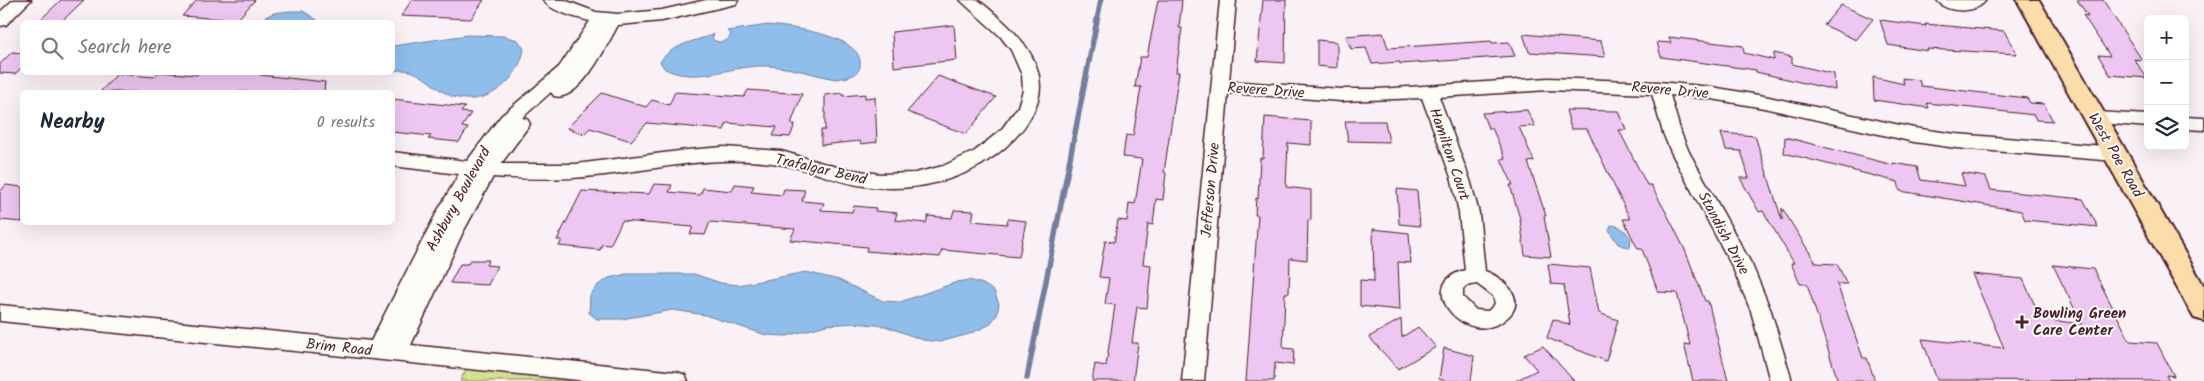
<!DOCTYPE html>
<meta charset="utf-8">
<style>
body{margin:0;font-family:Kalam,sans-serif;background:#f6f6f7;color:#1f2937}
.controls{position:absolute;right:15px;top:15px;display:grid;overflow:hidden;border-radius:8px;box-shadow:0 5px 20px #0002}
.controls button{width:45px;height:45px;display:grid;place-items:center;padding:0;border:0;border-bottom:1px solid #e0e1e3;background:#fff;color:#1f2937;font:25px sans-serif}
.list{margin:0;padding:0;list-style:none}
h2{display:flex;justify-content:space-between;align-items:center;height:65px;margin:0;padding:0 20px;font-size:21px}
h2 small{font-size:16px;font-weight:400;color:#747a83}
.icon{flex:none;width:28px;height:28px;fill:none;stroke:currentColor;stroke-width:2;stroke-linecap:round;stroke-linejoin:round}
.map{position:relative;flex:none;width:2204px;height:381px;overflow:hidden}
.search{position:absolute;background:#fff;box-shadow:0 5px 20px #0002;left:20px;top:20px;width:375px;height:55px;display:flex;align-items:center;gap:12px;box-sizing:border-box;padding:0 18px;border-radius:8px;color:#747a83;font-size:19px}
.panel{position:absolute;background:#fff;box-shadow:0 5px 20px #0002;left:20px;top:90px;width:375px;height:135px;border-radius:8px}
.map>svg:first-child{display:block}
.green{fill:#d3df92;stroke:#8e7f5e}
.water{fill:#8fbeea;stroke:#737e9e}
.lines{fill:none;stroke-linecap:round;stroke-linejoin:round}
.stream{stroke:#737e9e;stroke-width:5.5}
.building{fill:#edc7f1;stroke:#4a1f2b}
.minor-casing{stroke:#4a1f2b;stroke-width:3}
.major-casing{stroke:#4a1f2b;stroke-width:4}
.minor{fill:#fdfcf7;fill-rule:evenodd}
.major{fill:#faddab;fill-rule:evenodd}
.poi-dot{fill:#4a1f2b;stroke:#fdfcf7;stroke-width:2}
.labels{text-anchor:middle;stroke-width:4;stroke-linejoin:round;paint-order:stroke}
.street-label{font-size:15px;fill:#4a1f2b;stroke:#fdfcf7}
.poi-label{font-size:15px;font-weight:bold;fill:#4a1f2b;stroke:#fdfcf7;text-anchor:start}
</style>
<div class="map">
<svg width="2204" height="381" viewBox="0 0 2204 381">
<rect width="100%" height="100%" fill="#faf1f6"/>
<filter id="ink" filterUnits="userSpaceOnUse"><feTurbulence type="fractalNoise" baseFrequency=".02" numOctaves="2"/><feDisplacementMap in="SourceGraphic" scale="10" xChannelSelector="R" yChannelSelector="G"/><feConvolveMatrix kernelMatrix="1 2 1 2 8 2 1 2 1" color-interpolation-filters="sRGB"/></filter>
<g filter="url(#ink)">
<!-- green -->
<path class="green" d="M471,360l206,21h-217z"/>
<!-- water -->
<path class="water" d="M290,11h13l17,11h-65l19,-9z
M768,25c21,2 97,10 92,41 -1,11 -16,12 -25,13 -24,-5 -51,-14 -76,-13 -31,1 -64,18 -94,3l-5,-7c10,-17 36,-21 54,-28l-2,5c7,5 16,4 19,-5l-4,-3z
M467,35l36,1 15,4 6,9c-5,31 -35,56 -66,49 -25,-5 -36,-34 -65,-27v-25z
M1611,225c11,1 14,5 20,14l-1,9 -12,-4 -9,-14z
M806,272l33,8 44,21 17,1 57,-20 12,-2 14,4 11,7 5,13 -2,11 -8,10 -20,9 -29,8 -17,-2 -38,-14 -30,-3 -29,2 -39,11 -21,-1 -61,-20 -32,-5 -51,9h-25l-8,-6 1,-18 8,-10 11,-7 17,-4h68l27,9 18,2z"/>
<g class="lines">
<!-- stream -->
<path class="stream" d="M1027,378l74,-378"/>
</g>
<!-- building -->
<path class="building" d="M61,0h23l-23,22h-23z
M197,0h58l-18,20 -55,-4z
M412,0h72l-13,19 -70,-3z
M1158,0h24l-3,28h3l-6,44h3l-15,100 2,1 -3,27 -7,-1 -3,26 -5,-1 -5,40 8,1 -4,43 -10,-1 -5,36h6l-5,38h-41l3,-17 11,2 9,-61 -10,-1 4,-26 -10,-1 6,-36 9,1 4,-22 9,1 2,-18 6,1 7,-45 -19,-2 3,-22 7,1 8,-49h-6l5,-30h7z
M1263,0h23l-1,63 -28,-2z
M2077,0h26l39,60 -8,-1 13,19 -37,-3 -12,-20 12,1 -27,-41 5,1z
M1841,5l32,14 -17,21 -32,-15z
M1880,20l46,6 -1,-2 79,7 13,23 -90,-5 1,2 -40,-6z
M954,25l3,35 -63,7 -2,-35z
M1383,33l5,15 103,-7 1,2 17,-1 6,14 -115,8v-2l-28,2 -6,-16 -15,1 -5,-13z
M1523,34l78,7 4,16 -76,-5z
M1669,37l74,9 1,7 30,7v-7l18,4v7l42,10 1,16 -79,-18v-2l-95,-13 -4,-15 14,1z
M1317,40l20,2v26l-20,-2z
M12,52l10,1v14l-7,7 -15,-1v-9z
M159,72l38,3 2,-3h63l-2,3 65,7 -1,10h-224l17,-18 37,3z
M938,76l58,21 -30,37 -59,-22z
M1873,77l31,7 -2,-6 17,2 2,6 106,12 3,5 14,1 9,17 -17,-1 -2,-5 -107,-12 2,5 -55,-8z
M748,90l54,4 -11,30h4l-5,13 -17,-1 4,-9 -50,-4 -3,7 -77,-7 -16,18 -41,-13 -6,6 -17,-6 35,-35 44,14 6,-7 17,5 6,-13 69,5z
M843,93v3l22,-2v4l10,-1 2,45 -16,2 -1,-3 -39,4v-15h4v-35z
M392,99l73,8 -4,5 10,1 -9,14 6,1 -9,14 -31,-3 3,-3 -39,-4z
M1527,110l8,16 -16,1 15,34 -6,1 18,54h-2l7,41 -26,-2 -5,-36 -10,-34h3l-12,-26 4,-1 -13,-30h-4l-6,-15z
M1566,110l53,1 7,19h-7l28,55h4l17,31 17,34 20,51h3l20,80h-35l-9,-37 6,1 -13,-52 -19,-1 -16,-43h-4l-15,-30h7l-43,-90h-16z
M1265,117l46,4v24l-23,-2 -2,44 25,3v30h-3l-1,40 -17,-2 -1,35h-4l-2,55 11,1 -1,16 -18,-2 -1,18h-28l12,-166h-3l1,-17 2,1 2,-41h3z
M1345,121h40l4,21 -41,-1z
M1721,133l34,3 27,84v-12l34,55 21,1 10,20h-10l26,74h4l8,23h-37l-31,-97h-7l-9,-21h3l-31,-52 -4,1 -19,-34h9l-8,-27 -15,-1z
M1785,137l108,28v-2l24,4 4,13 44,6 -4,-13 25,4 5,13 92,9 15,28 -73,-7 -4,-9 -121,-20 -2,-9 -114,-29z
M654,184l18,1 -3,7 31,3 3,-7 29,3 3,-7 19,2 -3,6 31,3 2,-6 21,1 -3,11 22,2 -3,7 31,2 2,-6 22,2 -1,3 22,2 -2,7 31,3 2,-7 24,2 2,-8 20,1 -2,10 35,3 1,-5 18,2 -7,36 -77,-7 -2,7 -74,-6 1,-4 -77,-7 5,-11 -85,-7 -5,13 -15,-1 3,-7 -71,-6 -12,24 -8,-1 -2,6 -41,-4 3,-6h-5l25,-49 67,3z
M6,185l16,2v35l-22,-2v-28z
M1397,189l20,2 3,35 -21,-2z
M1373,229l36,4 2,30 -13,-1 2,48 -40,-4v-26l14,1z
M470,260h19l-3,5 11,1 -9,19 -38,-2 10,-19h8z
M1548,264l42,4 9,45 19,7 -12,41 -59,-23 6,-19 17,6 -6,-40 -13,-1z
M2053,265l40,4 37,72 27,2 17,33 -8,-1 3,6 -232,-1 -15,-41 82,9 -32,-74 51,5 14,31 9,1 4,9 32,4z
M1401,319l1,18 16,-10 18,20 -38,22 -29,-32z
M1543,346l31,35h-59l22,-11 -13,-15z
M1444,348l30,8 -3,25h-24l-8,-2z"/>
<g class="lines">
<!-- minor casing -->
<g class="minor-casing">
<path id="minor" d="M13,0h18l-25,25 -6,1v-14z
M543,0h21l32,12 22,2 44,-4 44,-10h32l-2,4 -74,17 -44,4c-10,18 -39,79 -64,71l-3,-4 -29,26 5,1 3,5 -29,40h75l111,-14 37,-3 57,4 59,17 40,6 35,-1 28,-7 32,-15 26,-21 17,-23 5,-17 -1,-15 -11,-25 -11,-14 -40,-36h18c32,25 77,64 57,108 -11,25 -31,43 -54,57 -35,20 -77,27 -117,21 -22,-3 -41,-11 -62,-17 -25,-7 -53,-9 -79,-8 -43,1 -85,11 -128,15 -34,4 -68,3 -102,1l-31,57 -51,111 266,27 8,3 3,6h-101l-587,-60v-16l371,36 66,-129 22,-38 -67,-8v-14l75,9 34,-45 58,-49 31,-46c-13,-3 -40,-10 -47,-21z
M1220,0h16l-7,81 112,8h37l170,-11 111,4 53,5 52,9 150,32 42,6 160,13 6,2 3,5 -3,5 -6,2 -160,-13 -42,-6 -150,-34 -52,-9 -42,-4 11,38 8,19 63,113 19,46 21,70h-22l-19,-70 -19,-45 -61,-114 -8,-19 -11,-39 -104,-4 -109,7 31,83 9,33 6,58c17,6 42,27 24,45 -40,39 -99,-32 -44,-46l-6,-57 -7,-33 -30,-82 -81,3 -113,-8 -24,288h-22zM1477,284l16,12 2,8 -7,7 -12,-1 -13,-13v-7l3,-4z
M1937,0h49c-9,14 -40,14 -49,0z
M2095,112l53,3v12l-59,-5 -3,-4 3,-4z
M2185,117l19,1v12l-19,-1z"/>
</g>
<!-- major casing -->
<g class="major-casing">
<path id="major" d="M2017,0h22l165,286v35l-10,-3z"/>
</g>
<!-- minor -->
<use href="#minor" class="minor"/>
<!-- major -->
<use href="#major" class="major"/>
</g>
</g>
<!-- markers -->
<path class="poi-dot" d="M2019.5 314.5h5v5h5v5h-5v5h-5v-5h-5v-5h5z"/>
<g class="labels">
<!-- street labels -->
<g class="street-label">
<text transform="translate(1266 90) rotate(4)" y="5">Revere Drive</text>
<text transform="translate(1670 90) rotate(5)" y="5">Revere Drive</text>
<text transform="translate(1450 154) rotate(71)" y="5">Hamilton Court</text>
<text transform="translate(2116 155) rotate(60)" y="5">West Poe Road</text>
<text transform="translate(821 169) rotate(13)" y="5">Trafalgar Bend</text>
<text transform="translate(1210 190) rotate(-85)" y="5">Jefferson Drive</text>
<text transform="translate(458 199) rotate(-61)" y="5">Ashbury Boulevard</text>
<text transform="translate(1724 233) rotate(62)" y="5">Standish Drive</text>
<text transform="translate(339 347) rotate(6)" y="5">Brim Road</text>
</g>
<!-- poi labels -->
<g class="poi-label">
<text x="2033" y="318">Bowling Green<tspan x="2033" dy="17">Care Center</tspan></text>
</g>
</g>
</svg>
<div class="controls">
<button>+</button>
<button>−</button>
<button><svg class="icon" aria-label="layers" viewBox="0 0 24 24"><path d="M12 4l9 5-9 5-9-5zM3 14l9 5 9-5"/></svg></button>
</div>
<div class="search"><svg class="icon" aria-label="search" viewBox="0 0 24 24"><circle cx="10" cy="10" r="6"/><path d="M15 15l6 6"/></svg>Search here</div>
<section class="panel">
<h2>Nearby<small>0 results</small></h2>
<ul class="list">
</ul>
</section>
</div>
